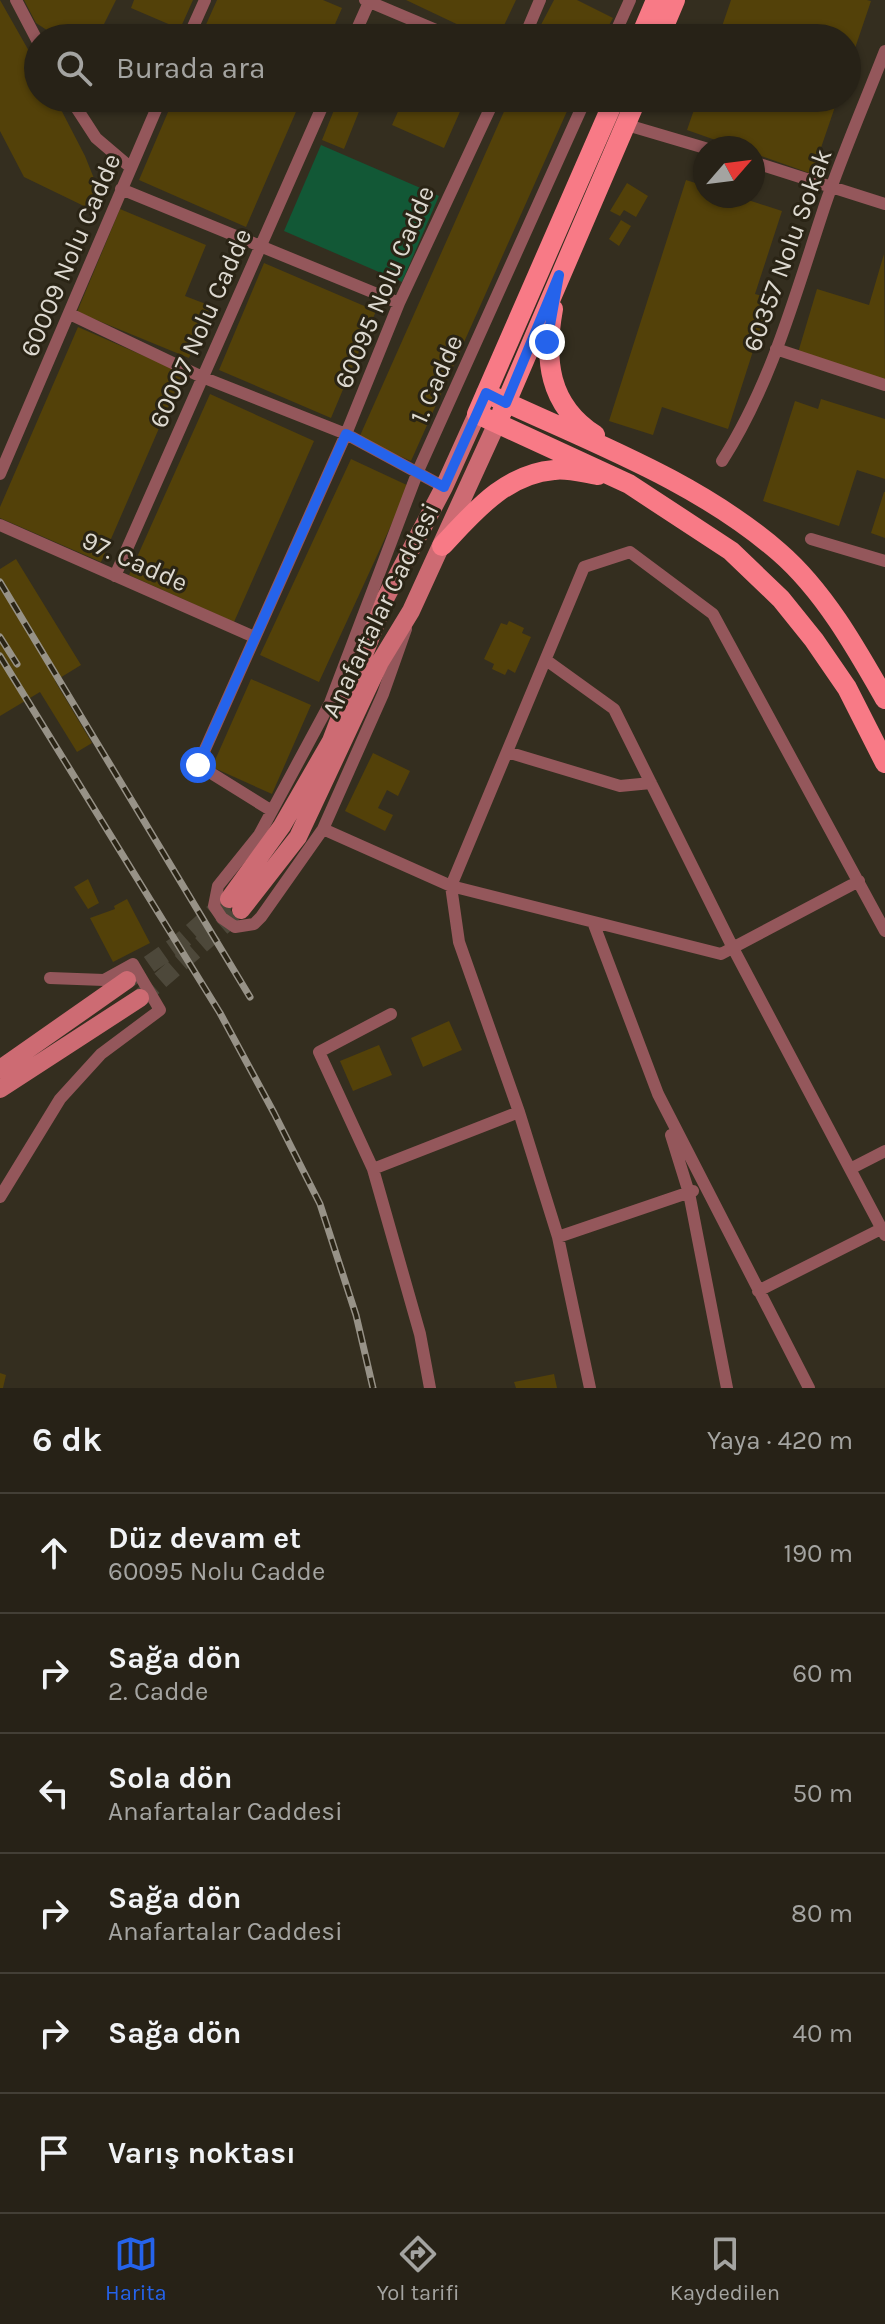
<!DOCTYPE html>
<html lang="tr">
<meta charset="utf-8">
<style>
body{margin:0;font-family:Karla,sans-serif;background:#2f2a20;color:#f1f3f6}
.compass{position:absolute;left:693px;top:136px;width:72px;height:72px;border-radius:50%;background:#272217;box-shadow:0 2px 6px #0004;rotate:62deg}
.stop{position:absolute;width:24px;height:24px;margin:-18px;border:6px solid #2563eb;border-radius:50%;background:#fff}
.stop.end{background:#2563eb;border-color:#fff;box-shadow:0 2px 8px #0008}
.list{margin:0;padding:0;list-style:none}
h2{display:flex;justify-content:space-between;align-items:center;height:104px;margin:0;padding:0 32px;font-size:34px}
h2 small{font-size:26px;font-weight:400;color:#a4a4a1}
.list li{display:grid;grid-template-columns:52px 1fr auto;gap:24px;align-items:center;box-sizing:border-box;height:120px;padding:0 32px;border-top:2px solid #433f36}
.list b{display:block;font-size:30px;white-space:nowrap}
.list p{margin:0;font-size:26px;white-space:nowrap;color:#a4a4a1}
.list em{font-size:26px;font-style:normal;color:#a4a4a1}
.icon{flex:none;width:44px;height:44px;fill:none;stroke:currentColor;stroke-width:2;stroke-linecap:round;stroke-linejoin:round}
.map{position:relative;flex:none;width:885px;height:1388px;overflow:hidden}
.search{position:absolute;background:#272217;box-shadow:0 2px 6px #0004;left:24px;right:24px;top:24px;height:88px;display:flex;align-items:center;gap:20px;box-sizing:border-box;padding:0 28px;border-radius:44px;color:#a4a4a1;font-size:30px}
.sheet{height:824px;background:#272217}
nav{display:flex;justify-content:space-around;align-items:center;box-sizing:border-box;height:112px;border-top:2px solid #433f36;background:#272217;font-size:22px;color:#a4a4a1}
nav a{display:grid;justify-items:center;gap:4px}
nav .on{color:#2563eb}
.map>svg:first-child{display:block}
.green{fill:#125836}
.building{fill:#534109}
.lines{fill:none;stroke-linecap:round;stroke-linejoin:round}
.secondary-tunnel{stroke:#4d483a;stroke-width:18;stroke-dasharray:18 9;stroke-linecap:butt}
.street{stroke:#94575b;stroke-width:12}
.secondary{stroke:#cd6b73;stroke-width:18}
.primary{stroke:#f87a86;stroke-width:20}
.rail-casing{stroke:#979287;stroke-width:7}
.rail{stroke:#2a2415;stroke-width:4;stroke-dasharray:12;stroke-linecap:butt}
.route{stroke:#2563eb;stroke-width:10}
.labels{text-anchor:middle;stroke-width:6;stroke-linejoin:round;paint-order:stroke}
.street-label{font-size:26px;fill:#ddd9d0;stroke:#2a2415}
</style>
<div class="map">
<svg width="885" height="1388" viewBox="0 0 885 1388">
<rect width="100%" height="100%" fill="#342e1f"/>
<!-- green -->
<path class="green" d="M321,145l118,51 -37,86 -118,-51z"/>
<!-- building -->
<path class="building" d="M0,0l38,67v31h17l30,58 14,35 -13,16 -62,-30 -24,-46z
M24,0h92l-19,38h-38l-23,-15z
M134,0h59l-13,29 -49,-21z
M217,0h106l19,8 -13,30h-129z
M406,0h110l-18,38h-12z
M554,0h23l36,18 -11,20h-68z
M731,0h136l4,1 -23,68 -1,-31h-129z
M371,27l27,11h-31z
M174,98h128l-56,129 -107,-47z
M404,98h62l-22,50 -52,-23z
M510,98h33l25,11 -157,352 -52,-23z
M698,98h140l-26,76 -59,-21v-5h-15l-51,-18z
M338,100l22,9 -16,40 -22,-9z
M686,180l19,6v10h31l46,15 -27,83 15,4 -42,131 -66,-22 -9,28 -44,-14z
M627,183l21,13 -12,21 -12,-7 -4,6 -10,-5z
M120,209l86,36 -21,51 26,10 -22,52 -112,-46z
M621,220l10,6 -12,20 -10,-7z
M884,254l1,128 -88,-26 20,-67 52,16z
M264,263l112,48 -45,107 -112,-48z
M78,327l105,46 -82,189 -101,-44v-11z
M210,394l104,47 -80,181 -105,-47z
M821,399l64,20v60l-28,-9 -18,56 -76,-25 32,-100 23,8z
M351,459l58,27 -90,196 -59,-27z
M884,492h1v46l-14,-5z
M16,559l65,106 -26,16 37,62 -15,9 -37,-60 -40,24v-147z
M509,621l15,7 -2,5 9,4 -16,36 -7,-4 -3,6 -13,-6 2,-5 -10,-5 17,-36 6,2z
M251,679l60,26 -39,89 -60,-27z
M373,753l37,18 -12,25 -11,-6 -9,18 15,7 -8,16 -40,-20z
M88,879l11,24 -11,6 -14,-22z
M127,899l23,44 -37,19 -23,-44 25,-9 -1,-3z
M449,1021l13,29 -39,17 -12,-29z
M379,1045l13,30 -39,16 -13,-30z
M0,1373l6,2 -3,13h-3z
M554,1374l3,14h-41l-2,-6z"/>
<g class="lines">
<!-- secondary-tunnel -->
<path class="secondary-tunnel" d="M127,980l51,-36 51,-45
M140,998l101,-88"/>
<!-- street -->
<path class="street" d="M16,0l22,42
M365,0l90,38
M188,38l17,-38
M353,38l17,-38
M524,38l16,-38
M613,38l17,-38
M70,98l26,40 34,29
M596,98l13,13
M627,125l78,23
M753,162l132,42
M121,189l278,114
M70,314l132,63 144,57 98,53
M776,349l109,36
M722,461c50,-78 74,-169 103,-256 18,-52 40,-103 60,-154
M0,474l161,-376
M0,525l252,111
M811,539l74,22
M115,576l211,-478
M406,629l-23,65 -60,135 -62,88 -7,7 -19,3 -13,-9 -8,-12 4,-20 41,-51 71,-132 88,-232 168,-373
M546,660l68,49 119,239 152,287
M507,752l113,34 31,-3
M272,811l-74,-46 148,-331 53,-131 96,-205
M323,829l128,57 270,68 138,-73
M593,922l65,172 151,294
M391,1014l-72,38 54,117 47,165 10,54
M671,1135l18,58 38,195
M373,1169l146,-57
M850,1169l35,-18
M0,1197l60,-98 41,-45 59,-44 -27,-46 -29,16 -54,-2
M558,1237l135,-46
M758,1291l123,-62
M590,1388l-32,-151 -39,-125 -60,-170 -8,-56 133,-319 46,-15 83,62 172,317"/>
<!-- secondary -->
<path class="secondary" d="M229,899l53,-73 49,-85 55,-144 58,-110 33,-73
M241,910l57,-73 82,-175 31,-51 86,-188
M0,1069l127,-89
M0,1089l140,-91"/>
<!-- primary -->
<path class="primary" d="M640,38l16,-38
M659,38l16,-38
M615,98l-138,316 152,70 102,67 50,48 33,41 33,48 38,75
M553,309c-9,50 -5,96 42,126
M486,393c99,47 209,86 293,159 45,39 77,96 106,147
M502,412l135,-314
M442,546c32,-34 63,-72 112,-76 14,-2 30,3 44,5"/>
<!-- rail casing -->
<g class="rail-casing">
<path id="rail" d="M0,582l250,415
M0,637l17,27
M0,656l220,357 54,100 46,91 36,111 17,73"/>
</g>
<!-- rail -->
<use href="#rail" class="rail"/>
</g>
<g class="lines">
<!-- route -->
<path class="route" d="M198,765l148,-331 98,53 42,-94 20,10 53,-128 -12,67"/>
</g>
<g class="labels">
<!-- street labels -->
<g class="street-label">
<text transform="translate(787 250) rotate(-70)" y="9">60357 Nolu Sokak</text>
<text transform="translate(70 255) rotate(-67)" y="9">60009 Nolu Cadde</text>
<text transform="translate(384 287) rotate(-67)" y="9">60095 Nolu Cadde</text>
<text transform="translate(200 328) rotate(-66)" y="9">60007 Nolu Cadde</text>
<text transform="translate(436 379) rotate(-66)" y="9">1. Cadde</text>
<text transform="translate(135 561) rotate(24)" y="9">97. Cadde</text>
<text transform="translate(380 610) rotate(-64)" y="9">Anafartalar Caddesi</text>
</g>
</g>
</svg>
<svg class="compass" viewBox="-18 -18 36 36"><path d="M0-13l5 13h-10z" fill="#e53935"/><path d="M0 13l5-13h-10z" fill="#a4a4a1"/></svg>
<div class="stop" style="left:198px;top:765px"></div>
<div class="stop end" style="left:547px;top:342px"></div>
<div class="search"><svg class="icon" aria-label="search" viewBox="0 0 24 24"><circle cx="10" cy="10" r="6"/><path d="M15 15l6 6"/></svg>Burada ara</div>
</div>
<section class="sheet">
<h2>6 dk<small>Yaya · 420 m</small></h2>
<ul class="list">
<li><svg class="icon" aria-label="ahead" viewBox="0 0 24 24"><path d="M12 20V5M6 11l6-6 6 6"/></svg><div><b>Düz devam et</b><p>60095 Nolu Cadde</p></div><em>190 m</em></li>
<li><svg class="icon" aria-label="right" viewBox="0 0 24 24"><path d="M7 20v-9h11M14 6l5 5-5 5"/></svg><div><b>Sağa dön</b><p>2. Cadde</p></div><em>60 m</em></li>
<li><svg class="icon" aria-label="left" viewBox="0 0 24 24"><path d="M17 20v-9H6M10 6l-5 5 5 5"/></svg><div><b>Sola dön</b><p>Anafartalar Caddesi</p></div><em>50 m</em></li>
<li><svg class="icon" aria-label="right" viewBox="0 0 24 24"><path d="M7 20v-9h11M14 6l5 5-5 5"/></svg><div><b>Sağa dön</b><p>Anafartalar Caddesi</p></div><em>80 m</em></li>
<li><svg class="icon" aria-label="right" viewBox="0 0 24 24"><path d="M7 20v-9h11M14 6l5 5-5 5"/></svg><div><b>Sağa dön</b></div><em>40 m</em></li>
<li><svg class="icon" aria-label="arrive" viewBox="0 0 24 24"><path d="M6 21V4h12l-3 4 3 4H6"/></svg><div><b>Varış noktası</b></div></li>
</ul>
</section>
<nav>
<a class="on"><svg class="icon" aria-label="map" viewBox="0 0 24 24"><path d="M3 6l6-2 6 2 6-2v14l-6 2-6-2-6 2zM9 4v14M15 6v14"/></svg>Harita</a>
<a><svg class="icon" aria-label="directions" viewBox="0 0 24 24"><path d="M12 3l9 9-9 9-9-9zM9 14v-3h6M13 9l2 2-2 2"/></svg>Yol tarifi</a>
<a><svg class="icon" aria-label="saved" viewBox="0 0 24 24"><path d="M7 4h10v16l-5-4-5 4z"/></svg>Kaydedilen</a>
</nav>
